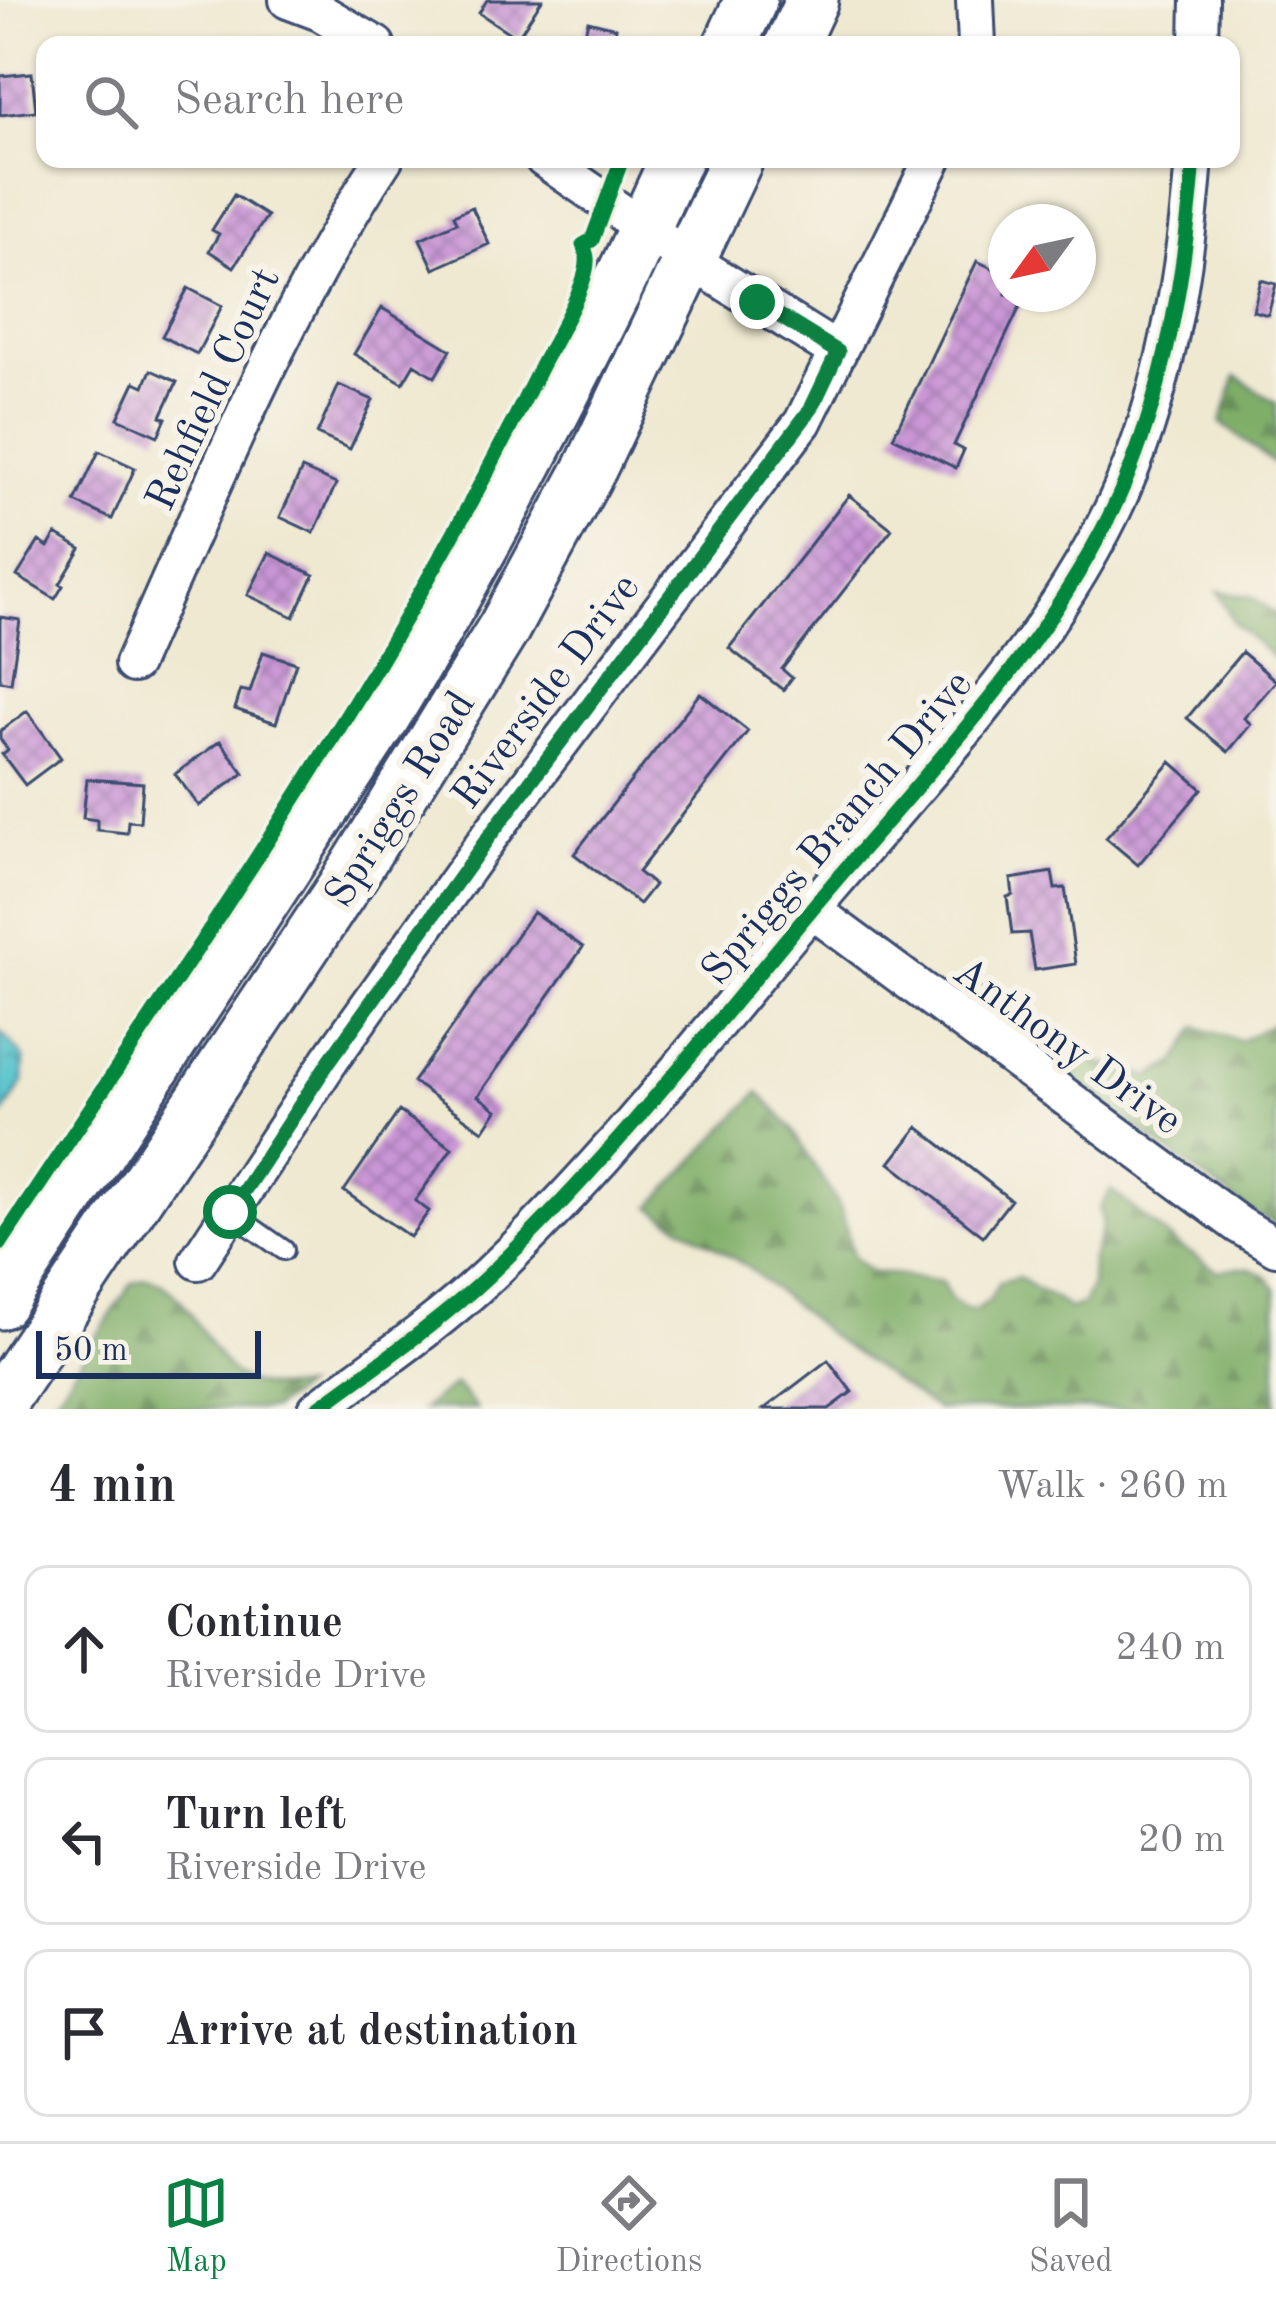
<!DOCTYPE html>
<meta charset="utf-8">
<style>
body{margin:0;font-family:"Old Standard TT",serif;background:#f2f2f3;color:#2b2b33}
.compass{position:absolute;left:988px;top:204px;width:108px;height:108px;border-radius:50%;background:#fff;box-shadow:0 3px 9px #0004;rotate:237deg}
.scale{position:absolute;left:36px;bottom:30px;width:225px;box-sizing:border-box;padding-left:12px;border:6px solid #1b2f5e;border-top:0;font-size:33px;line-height:42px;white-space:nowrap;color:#1b2f5e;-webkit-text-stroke:9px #f7f3e8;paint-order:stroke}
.stop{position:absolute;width:36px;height:36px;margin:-27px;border:9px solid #0b8043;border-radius:50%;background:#fff}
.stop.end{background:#0b8043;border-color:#fff;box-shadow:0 3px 12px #0008}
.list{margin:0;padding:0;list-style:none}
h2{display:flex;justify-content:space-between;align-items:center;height:156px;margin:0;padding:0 48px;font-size:51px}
h2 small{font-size:39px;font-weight:400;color:#7c7c81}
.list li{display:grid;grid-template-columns:78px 1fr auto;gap:36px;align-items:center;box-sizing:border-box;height:168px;margin:0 24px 24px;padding:0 24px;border:3px solid #e1e1e2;border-radius:24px}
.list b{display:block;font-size:45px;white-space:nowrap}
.list p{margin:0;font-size:39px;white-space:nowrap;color:#7c7c81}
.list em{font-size:39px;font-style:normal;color:#7c7c81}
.icon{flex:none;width:66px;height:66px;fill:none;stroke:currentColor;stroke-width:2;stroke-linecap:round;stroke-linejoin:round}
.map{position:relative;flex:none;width:1276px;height:1409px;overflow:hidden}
.search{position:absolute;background:#fff;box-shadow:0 3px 9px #0004;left:36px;right:36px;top:36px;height:132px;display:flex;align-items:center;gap:30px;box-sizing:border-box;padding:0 42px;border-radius:24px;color:#7c7c81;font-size:45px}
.sheet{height:732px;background:#fff}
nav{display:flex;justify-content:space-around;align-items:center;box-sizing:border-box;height:168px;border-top:3px solid #e1e1e2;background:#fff;font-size:33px;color:#7c7c81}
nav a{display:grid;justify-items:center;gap:6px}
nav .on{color:#0b8043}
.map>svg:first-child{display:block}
.forest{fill:url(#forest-firs);stroke:#4d6e63;stroke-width:3}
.water{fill:url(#water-ripples);stroke:#387995;stroke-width:3}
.building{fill:url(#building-cross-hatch)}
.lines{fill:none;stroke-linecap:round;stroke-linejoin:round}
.lane-casing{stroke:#3b4b6f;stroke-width:24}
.street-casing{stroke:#3b4b6f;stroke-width:42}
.secondary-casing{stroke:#3b4b6f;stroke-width:57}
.lane{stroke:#fff;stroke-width:18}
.street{stroke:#fff;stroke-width:36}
.secondary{stroke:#fff;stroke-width:51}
.cycleway-casing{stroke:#f7f3e8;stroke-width:22}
.cycleway{stroke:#00873e;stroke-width:15}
.route{stroke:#0b8043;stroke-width:15}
.labels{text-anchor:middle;stroke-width:12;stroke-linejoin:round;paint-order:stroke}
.street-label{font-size:42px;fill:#1b2f5e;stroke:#f7f3e8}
</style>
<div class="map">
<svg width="1276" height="1409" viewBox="0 0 1276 1409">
<defs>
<pattern id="forest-firs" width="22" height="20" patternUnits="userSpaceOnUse" patternTransform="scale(3)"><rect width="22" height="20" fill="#7fae68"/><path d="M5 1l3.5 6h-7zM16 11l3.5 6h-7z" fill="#678e59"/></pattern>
<pattern id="water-ripples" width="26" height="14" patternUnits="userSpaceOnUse" patternTransform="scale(3)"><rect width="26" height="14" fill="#55c3cc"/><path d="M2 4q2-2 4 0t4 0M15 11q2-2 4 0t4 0" fill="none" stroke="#469fa9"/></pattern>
<pattern id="building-cross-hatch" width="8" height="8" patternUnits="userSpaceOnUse" patternTransform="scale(3)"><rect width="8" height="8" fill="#ca96d6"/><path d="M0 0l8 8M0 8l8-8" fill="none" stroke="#a37bb1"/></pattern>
</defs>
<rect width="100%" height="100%" fill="#f7f3e8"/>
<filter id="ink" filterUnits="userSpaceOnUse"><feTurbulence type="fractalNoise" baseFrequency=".00833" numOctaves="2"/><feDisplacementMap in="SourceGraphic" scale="24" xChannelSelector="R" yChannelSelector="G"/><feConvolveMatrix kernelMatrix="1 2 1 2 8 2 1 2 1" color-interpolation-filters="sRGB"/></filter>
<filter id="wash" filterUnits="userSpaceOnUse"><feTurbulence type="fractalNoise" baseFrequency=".004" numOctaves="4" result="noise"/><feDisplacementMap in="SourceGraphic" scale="48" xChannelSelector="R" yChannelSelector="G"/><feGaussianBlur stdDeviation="2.7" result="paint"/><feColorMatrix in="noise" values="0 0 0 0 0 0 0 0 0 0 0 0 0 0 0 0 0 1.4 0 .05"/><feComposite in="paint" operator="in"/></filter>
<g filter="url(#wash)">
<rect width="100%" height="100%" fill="#efe9d1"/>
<!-- forest -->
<path class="forest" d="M1236,376l40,27v62l-55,-42z
M1218,591l34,6 24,17v46l-42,-37z
M982,985l13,3 19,19 81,54 56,16 26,-16 20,-34 43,14 36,-19v203l-23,-12 -290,-212z
M759,1092l31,34 52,85 11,46 17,14 73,11c5,18 12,23 30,29l16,-10 10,-19 20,-5c16,14 35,19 51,32l13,-5 8,-19 1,-26 11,-36 -4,-14 12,-19 67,55 40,26c25,-6 43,-5 58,18v120h-341l-101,-70 -85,-71 -98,-61z
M145,1278c42,4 59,72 91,97 17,13 45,14 66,13l-30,21h-224l84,-126z
M455,1384l21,25h-54z"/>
<!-- water -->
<path class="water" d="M0,1031l24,27 -1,25 -23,36z"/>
<g id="blocks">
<!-- building -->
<path class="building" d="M487,0h55l-25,38 -38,-25z
M588,21l28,7 -4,17h-44l3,-11 13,3z
M32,73l4,38 -36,4v-39z
M234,195l33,21 -33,51 -25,-16 10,-17 -7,-4z
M472,207l17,37 -55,25 -14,-30 37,-17 -3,-7z
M977,261l29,14v19h20l-72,151 10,5 -8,18 -63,-31z
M1261,280l15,4 -8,31 -15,-4z
M188,288l34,18 -25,48 -35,-18z
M382,308l69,42 -16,27 -21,-13 -11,19 -49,-29z
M151,370l26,12 -16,34 5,2 -8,18 -40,-18 17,-36 9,4z
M339,385l34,15 -23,49 -33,-15z
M99,451l36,17 -23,51 -37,-17z
M302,469l34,15 -22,49 -34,-16z
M849,495l43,34 -110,140 10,9 -9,12 -54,-42z
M56,534l25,15 -21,35 3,2 -8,13 -38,-23 22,-35 9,6z
M269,553l45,22 -20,42 -46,-22z
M0,617l20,3 -9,63 -11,-2z
M263,652l33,11 -20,60 -41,-14 6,-19 9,2z
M1242,652l34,29 -32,37 7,6 -23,28 -41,-34z
M700,693l48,38 -110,141 16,13 -15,19 -65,-50z
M27,711l34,47 -36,27 -23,-31 6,-4 -8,-11v-8z
M220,741l24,32 -45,33 -24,-32z
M1171,762l31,27 -64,76 -32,-27z
M87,779l56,4 -3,39 -12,-1 -1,12 -30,-3v-10l-14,-2z
M1052,872l3,17 10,-1 11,76 -41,6 -6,-37 -17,1 -5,-37 6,-2 -2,-16z
M533,912l50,35 -105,149 19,14 -14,21 -70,-49z
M399,1111l53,37 -37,53 14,10 -19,26 -66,-46z
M918,1127l93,73 -28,36 -93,-73z
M828,1360l24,32 -23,17h-65z"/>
</g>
</g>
<g filter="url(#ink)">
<use href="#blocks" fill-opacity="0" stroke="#3b4b6f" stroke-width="3"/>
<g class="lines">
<!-- lane casing -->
<g class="lane-casing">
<path id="lane" d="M230,1212l54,38"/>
</g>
<!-- street casing -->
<g class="street-casing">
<path id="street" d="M288,0l32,12 56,33
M975,0l2,45
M1199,45l1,-45
M544,159l146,101 148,92
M133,664c77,-171 147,-348 251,-505
M811,909l428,316 37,22
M198,1261l132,-201 158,-222 315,-416 130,-263
M317,1409c58,-43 119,-84 172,-134 126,-119 229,-256 341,-388 101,-119 213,-235 282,-376 52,-108 73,-234 82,-352"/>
</g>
<!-- secondary casing -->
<g class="secondary-casing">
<path id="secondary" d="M730,45l21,-45
M791,45l21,-45
M0,1303l382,-583c83,-136 157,-276 228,-419 24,-47 44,-95 66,-142
M0,1403l354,-532 150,-243 87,-161 146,-308"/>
</g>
<!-- lane -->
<use href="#lane" class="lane"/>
<!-- street -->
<use href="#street" class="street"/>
<!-- secondary -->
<use href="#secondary" class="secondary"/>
<!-- cycleway casing -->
<g class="cycleway-casing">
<path id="cycleway" d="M0,1244c189,-286 389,-566 539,-874 12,-24 48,-84 48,-108 1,-6 -2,-12 -4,-17l9,-5 30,-81
M317,1409c58,-43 119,-84 172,-134 126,-119 229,-256 341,-388 101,-119 213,-235 282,-376 52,-108 73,-234 82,-352"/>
</g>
<!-- cycleway -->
<use href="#cycleway" class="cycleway"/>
</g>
</g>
<g class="lines" filter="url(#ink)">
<!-- route -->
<path class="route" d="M230,1212l100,-152 158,-222 323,-429 27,-57 -81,-50"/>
</g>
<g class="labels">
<!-- street labels -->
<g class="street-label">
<text transform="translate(211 388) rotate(-65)" y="15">Rehfield Court</text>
<text transform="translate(544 690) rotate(-53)" y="15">Riverside Drive</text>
<text transform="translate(398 798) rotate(-58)" y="15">Spriggs Road</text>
<text transform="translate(835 826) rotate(-50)" y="15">Spriggs Branch Drive</text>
<text transform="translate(1069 1044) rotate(36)" y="15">Anthony Drive</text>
</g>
</g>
</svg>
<svg class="compass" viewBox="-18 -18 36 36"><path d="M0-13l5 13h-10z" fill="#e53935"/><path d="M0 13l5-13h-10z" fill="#7c7c81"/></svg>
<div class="scale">50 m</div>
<div class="stop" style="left:230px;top:1212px"></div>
<div class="stop end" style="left:757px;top:302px"></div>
<div class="search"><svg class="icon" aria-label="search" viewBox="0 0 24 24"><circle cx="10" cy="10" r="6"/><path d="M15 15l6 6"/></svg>Search here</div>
</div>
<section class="sheet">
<h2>4 min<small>Walk · 260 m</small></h2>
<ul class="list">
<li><svg class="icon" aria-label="ahead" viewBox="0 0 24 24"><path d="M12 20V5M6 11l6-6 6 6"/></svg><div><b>Continue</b><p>Riverside Drive</p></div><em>240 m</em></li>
<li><svg class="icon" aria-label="left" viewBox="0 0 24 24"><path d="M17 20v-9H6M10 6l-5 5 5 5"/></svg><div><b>Turn left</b><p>Riverside Drive</p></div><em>20 m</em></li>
<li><svg class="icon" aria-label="arrive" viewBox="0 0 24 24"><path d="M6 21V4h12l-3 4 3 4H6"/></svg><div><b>Arrive at destination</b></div></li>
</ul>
</section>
<nav>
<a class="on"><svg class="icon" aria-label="map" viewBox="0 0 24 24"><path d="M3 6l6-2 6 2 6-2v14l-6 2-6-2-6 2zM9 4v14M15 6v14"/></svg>Map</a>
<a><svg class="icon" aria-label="directions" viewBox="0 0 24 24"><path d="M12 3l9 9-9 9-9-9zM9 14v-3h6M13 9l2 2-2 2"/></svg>Directions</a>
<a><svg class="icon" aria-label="saved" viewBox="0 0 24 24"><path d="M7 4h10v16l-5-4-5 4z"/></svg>Saved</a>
</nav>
